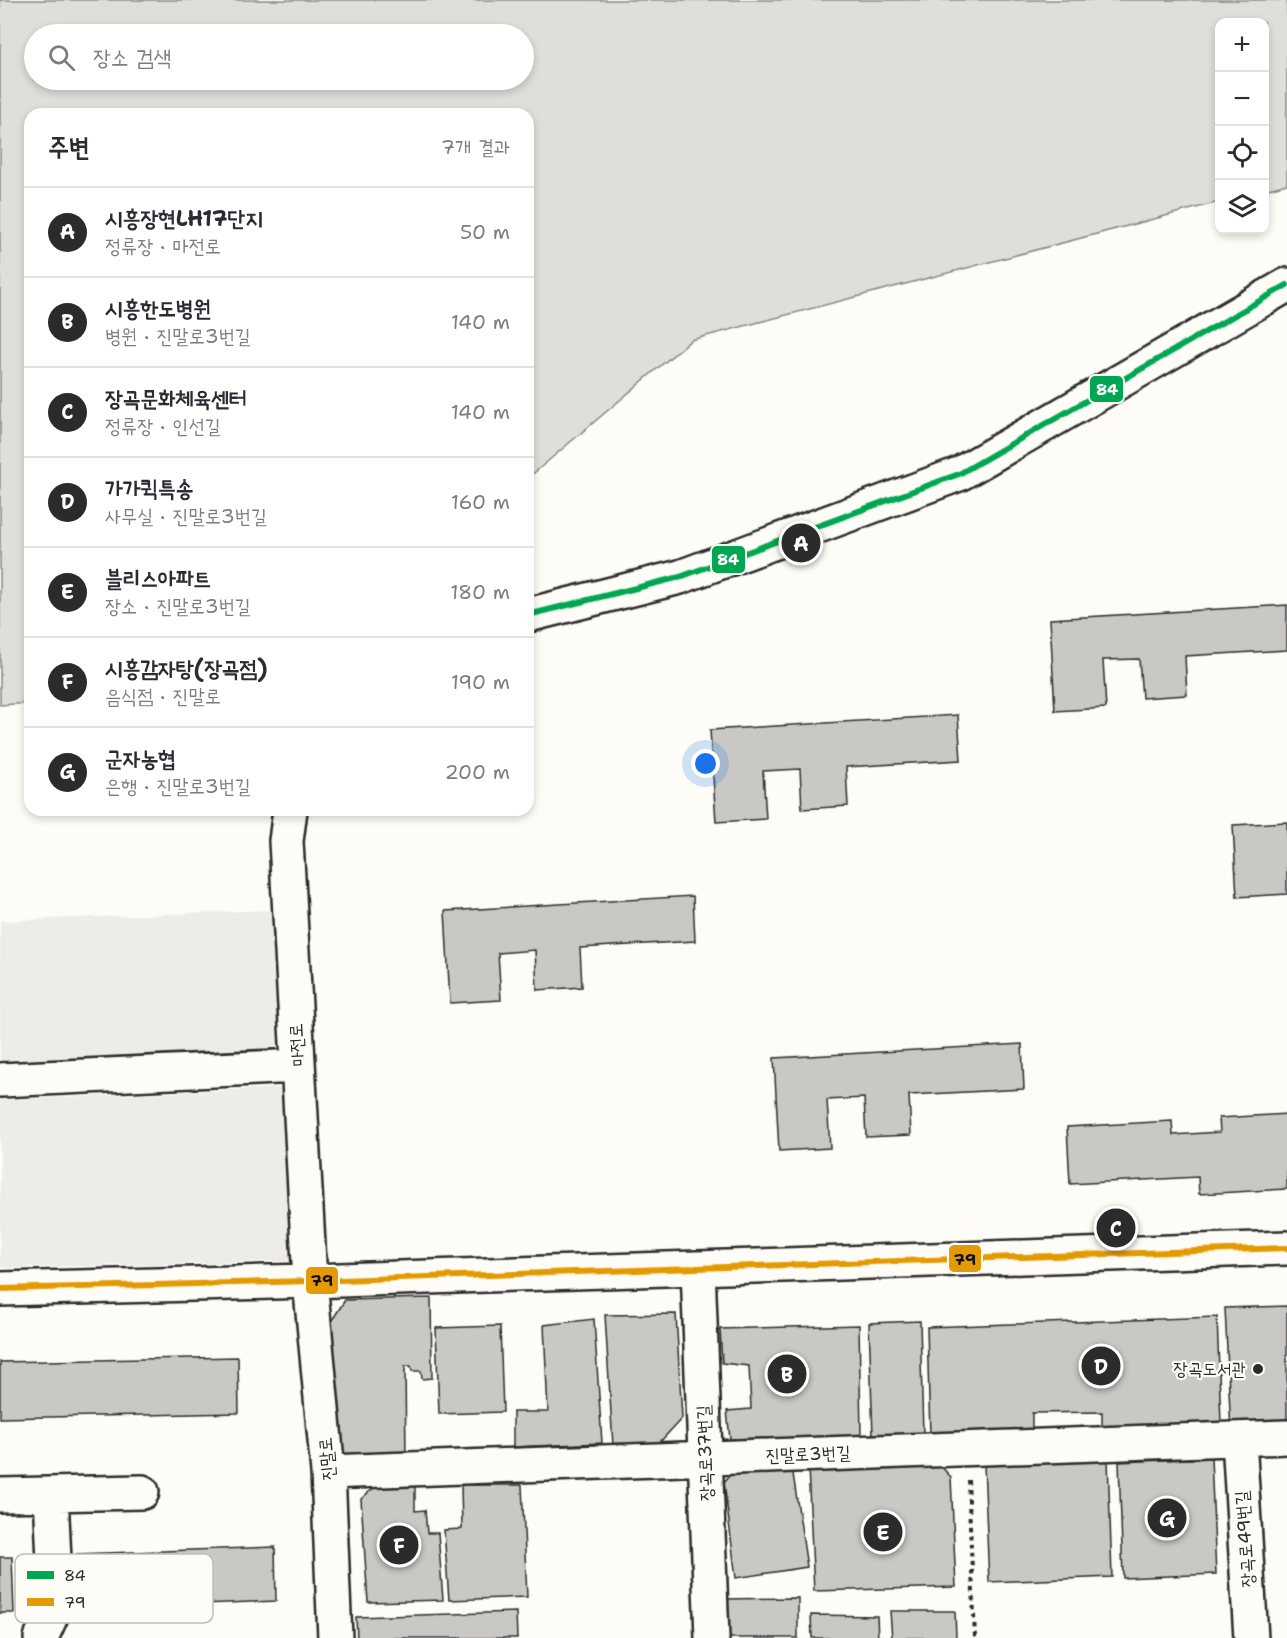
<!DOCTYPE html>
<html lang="ko">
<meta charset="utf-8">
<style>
body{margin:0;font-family:"Shantell Sans","Poor Story",sans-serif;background:#f2f2f3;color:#2b2b33}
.controls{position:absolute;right:18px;top:18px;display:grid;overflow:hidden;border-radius:12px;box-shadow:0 3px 9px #0003}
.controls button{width:54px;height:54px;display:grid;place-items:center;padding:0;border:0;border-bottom:2px solid #e1e1e2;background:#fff;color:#2b2b33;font:30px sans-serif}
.you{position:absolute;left:706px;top:764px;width:21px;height:21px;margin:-15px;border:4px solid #fff;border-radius:50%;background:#1a73e8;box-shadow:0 0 0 9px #1a73e833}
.badge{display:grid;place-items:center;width:39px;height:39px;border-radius:50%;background:#2b2b2b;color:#fff;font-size:20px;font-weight:700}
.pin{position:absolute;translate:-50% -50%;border:3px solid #fff;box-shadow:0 2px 6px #0006}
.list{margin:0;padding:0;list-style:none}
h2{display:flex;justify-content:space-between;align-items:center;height:78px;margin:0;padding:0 24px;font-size:26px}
h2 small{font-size:20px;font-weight:400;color:#7c7c81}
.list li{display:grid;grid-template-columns:39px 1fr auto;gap:18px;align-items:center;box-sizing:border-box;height:90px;padding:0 24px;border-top:2px solid #e1e1e2}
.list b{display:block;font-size:22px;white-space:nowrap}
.list p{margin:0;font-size:20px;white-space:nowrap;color:#7c7c81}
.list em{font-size:20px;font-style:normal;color:#7c7c81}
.icon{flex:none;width:33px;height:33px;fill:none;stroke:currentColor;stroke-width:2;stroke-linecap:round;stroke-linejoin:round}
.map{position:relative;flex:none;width:1287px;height:1638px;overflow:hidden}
.search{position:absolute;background:#fff;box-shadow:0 3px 9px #0003;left:24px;top:24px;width:510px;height:66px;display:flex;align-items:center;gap:15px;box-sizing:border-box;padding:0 21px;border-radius:33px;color:#7c7c81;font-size:22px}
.panel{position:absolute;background:#fff;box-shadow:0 3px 9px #0003;left:24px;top:108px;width:510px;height:708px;border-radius:18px}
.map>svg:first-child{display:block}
.built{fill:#edece8}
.green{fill:#dfdeda;stroke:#858482;stroke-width:1.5;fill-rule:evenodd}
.building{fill:#c9c8c4;stroke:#2b2b2b;stroke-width:1.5}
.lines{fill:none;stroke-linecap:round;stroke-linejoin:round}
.minor-casing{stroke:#2b2b2b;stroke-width:38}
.path{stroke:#2b2b2b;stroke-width:4;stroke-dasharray:4.5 4.5;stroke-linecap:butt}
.minor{stroke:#fdfcf7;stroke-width:33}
.bus-1-casing{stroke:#fdfcf7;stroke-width:10}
.bus-2-casing{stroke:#fdfcf7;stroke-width:10}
.bus-1{stroke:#00a651;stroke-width:6}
.bus-2{stroke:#e39a04;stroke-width:6}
.poi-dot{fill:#2b2b2b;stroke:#fdfcf7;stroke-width:2}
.labels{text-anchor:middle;stroke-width:4.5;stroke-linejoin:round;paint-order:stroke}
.street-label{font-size:18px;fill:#2b2b2b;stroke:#fdfcf7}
.poi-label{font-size:18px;fill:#2b2b2b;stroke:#fdfcf7;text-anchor:end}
.key{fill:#fdfcf7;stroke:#bebdba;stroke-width:1.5}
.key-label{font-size:16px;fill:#2b2b2b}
.line-badge{stroke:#fdfcf7;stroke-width:2}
.badge-label{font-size:16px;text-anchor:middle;font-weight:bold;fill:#fff}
.pale-badge-label{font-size:16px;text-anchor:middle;font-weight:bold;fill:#111}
</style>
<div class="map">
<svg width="1287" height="1638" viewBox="0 0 1287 1638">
<rect width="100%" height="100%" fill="#fdfcf7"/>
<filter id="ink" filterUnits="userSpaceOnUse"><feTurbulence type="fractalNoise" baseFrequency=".0167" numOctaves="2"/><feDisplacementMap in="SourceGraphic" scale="12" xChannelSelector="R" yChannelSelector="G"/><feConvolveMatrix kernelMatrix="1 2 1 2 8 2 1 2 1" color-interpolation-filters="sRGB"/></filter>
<g filter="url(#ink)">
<!-- built -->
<path class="built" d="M272,910l10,139 -282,12v-140z
M281,1088l10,173 -291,7v-168z"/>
<!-- green -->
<path class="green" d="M0,0h1287v184l-22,6 -1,-168h-44l-1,180 -528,138 -163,138v-364h-498v589l-30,2zM34,34h490v46h-490z"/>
<!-- building -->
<path class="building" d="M1287,605v45l-102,6 2,39 -45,3 -3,-39 -36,1 3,48 -51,3 -5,-92z
M958,715l3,45 -115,7 2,39 -46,3 -2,-40 -37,2 3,48 -50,3 -6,-92z
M1287,822v72l-50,3 -4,-72z
M693,896l2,45 -115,7 2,39 -45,3 -2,-40 -37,3 3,47 -51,3 -5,-92z
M1022,1044l2,45 -115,6 2,40 -45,2 -2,-39 -37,2 3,48 -51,3 -5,-93z
M1287,1114v75l-88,5 -1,-17 -128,7 -3,-57 105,-6 1,14 47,-3 -1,-14z
M431,1298l1,80 -10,1 -1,-8h-9l-1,-5h-6l1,96 -50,1 -22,-16 -5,-122 16,-25z
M1287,1306v124l-56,2 -6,-124z
M676,1314l6,104 -23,25 -46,3 -8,-131z
M1217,1317l4,107 -119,5v-17l-70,1v20l-102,2 -3,-108z
M594,1319l8,124 -89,4v-35h35l-4,-87z
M920,1321l3,114 -50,1 -4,-113z
M859,1325l2,111 -131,3 -3,-28 24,-2 -2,-43 -27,-3 -2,-34z
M500,1326l3,86 -64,2 -3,-86z
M238,1357l1,56 -239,5v-56z
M1211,1458l5,116 -93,4 -4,-116z
M1108,1459l4,118 -123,5 -5,-118z
M938,1463l13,14 5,110 -142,4 -6,-124z
M792,1467l15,100 -71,11 -12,-96 12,-14z
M415,1483v28l10,-1 2,23h11l5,67 -75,2 -7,-103 17,-15z
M461,1485h61l5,112 -78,3 -5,-70 18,-1z
M275,1547l1,54 -197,8 -2,-55z
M0,1557h12l2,56h-14z
M798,1598v40h-72l-1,-39z
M890,1611h65l1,27h-64z
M516,1612l1,26h-160l-1,-21z
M811,1615l66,1 1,22h-66z"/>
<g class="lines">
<!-- minor casing -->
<g class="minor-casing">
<path id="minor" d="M528,615l152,-38 279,-103 328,-189
M290,810l-4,31 24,440 18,191 7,166
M0,1080l298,-14
M698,1268l14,370
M0,1289l310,-8 977,-33
M1239,1439l12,199
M328,1472l959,-35
M0,1495l142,-3
M41,1638l15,-33 -5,-111"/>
</g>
<!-- path -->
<path class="path" d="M968,1480l7,158"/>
<!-- minor -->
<use href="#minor" class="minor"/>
<!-- bus-1 casing -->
<g class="bus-1-casing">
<path id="bus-1" d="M528,615l152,-38 279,-103 328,-189"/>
</g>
<!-- bus-2 casing -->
<g class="bus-2-casing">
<path id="bus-2" d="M0,1289l310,-8 977,-33"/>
</g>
<!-- bus-1 -->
<use href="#bus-1" class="bus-1"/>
<!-- bus-2 -->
<use href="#bus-2" class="bus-2"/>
</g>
</g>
<!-- markers -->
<circle class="poi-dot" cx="1258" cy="1369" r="6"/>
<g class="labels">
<!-- street labels -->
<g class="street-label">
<text transform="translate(297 1045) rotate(-93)" y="6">마전로</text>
<text transform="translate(705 1453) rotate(-92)" y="6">장곡로37번길</text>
<text transform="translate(808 1454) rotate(-2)" y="6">진말로3번길</text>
<text transform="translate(327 1459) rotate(-95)" y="6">진말로</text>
<text transform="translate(1245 1539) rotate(-94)" y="6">장곡로49번길</text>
</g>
<!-- poi labels -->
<g class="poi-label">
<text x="1246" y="1375">장곡도서관</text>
</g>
</g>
<!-- legend -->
<rect x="15" y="1554" width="198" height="69" rx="9" class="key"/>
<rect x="27" y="1571" width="27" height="8" fill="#00a651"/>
<rect x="27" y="1598" width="27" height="8" fill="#e39a04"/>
<g class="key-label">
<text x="64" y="1581">84</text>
<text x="64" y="1608">79</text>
</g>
<g class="line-badge">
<rect x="1089" y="375" width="35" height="28" rx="6" fill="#00a651"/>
<rect x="711" y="545" width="35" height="29" rx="6" fill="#00a651"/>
<rect x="948" y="1244" width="34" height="29" rx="6" fill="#e39a04"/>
<rect x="305" y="1266" width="34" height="29" rx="6" fill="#e39a04"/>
</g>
<g class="badge-label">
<text x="1107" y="395">84</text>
<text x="728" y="565">84</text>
</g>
<g class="pale-badge-label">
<text x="965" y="1265">79</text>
<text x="322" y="1286">79</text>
</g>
</svg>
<div class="controls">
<button>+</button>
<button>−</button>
<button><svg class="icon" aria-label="locate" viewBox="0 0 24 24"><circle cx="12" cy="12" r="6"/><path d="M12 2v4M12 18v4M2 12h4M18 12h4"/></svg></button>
<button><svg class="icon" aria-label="layers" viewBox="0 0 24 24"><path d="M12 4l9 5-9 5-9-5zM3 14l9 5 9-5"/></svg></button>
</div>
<div class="you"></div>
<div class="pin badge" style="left:801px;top:543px">A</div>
<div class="pin badge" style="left:787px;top:1374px">B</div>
<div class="pin badge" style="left:1116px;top:1228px">C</div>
<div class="pin badge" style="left:1101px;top:1366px">D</div>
<div class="pin badge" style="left:883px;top:1532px">E</div>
<div class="pin badge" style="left:399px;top:1545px">F</div>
<div class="pin badge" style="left:1167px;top:1518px">G</div>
<div class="search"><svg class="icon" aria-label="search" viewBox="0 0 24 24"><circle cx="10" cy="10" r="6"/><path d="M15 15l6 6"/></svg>장소 검색</div>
<section class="panel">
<h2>주변<small>7개 결과</small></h2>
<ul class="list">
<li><span class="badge">A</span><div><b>시흥장현LH17단지</b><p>정류장 · 마전로</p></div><em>50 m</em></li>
<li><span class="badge">B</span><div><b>시흥한도병원</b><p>병원 · 진말로3번길</p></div><em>140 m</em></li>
<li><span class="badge">C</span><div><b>장곡문화체육센터</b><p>정류장 · 인선길</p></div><em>140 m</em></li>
<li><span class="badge">D</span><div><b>가가퀵특송</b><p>사무실 · 진말로3번길</p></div><em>160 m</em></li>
<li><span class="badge">E</span><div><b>블리스아파트</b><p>장소 · 진말로3번길</p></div><em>180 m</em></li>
<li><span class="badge">F</span><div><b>시흥감자탕(장곡점)</b><p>음식점 · 진말로</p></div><em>190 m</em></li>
<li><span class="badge">G</span><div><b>군자농협</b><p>은행 · 진말로3번길</p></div><em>200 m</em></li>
</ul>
</section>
</div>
